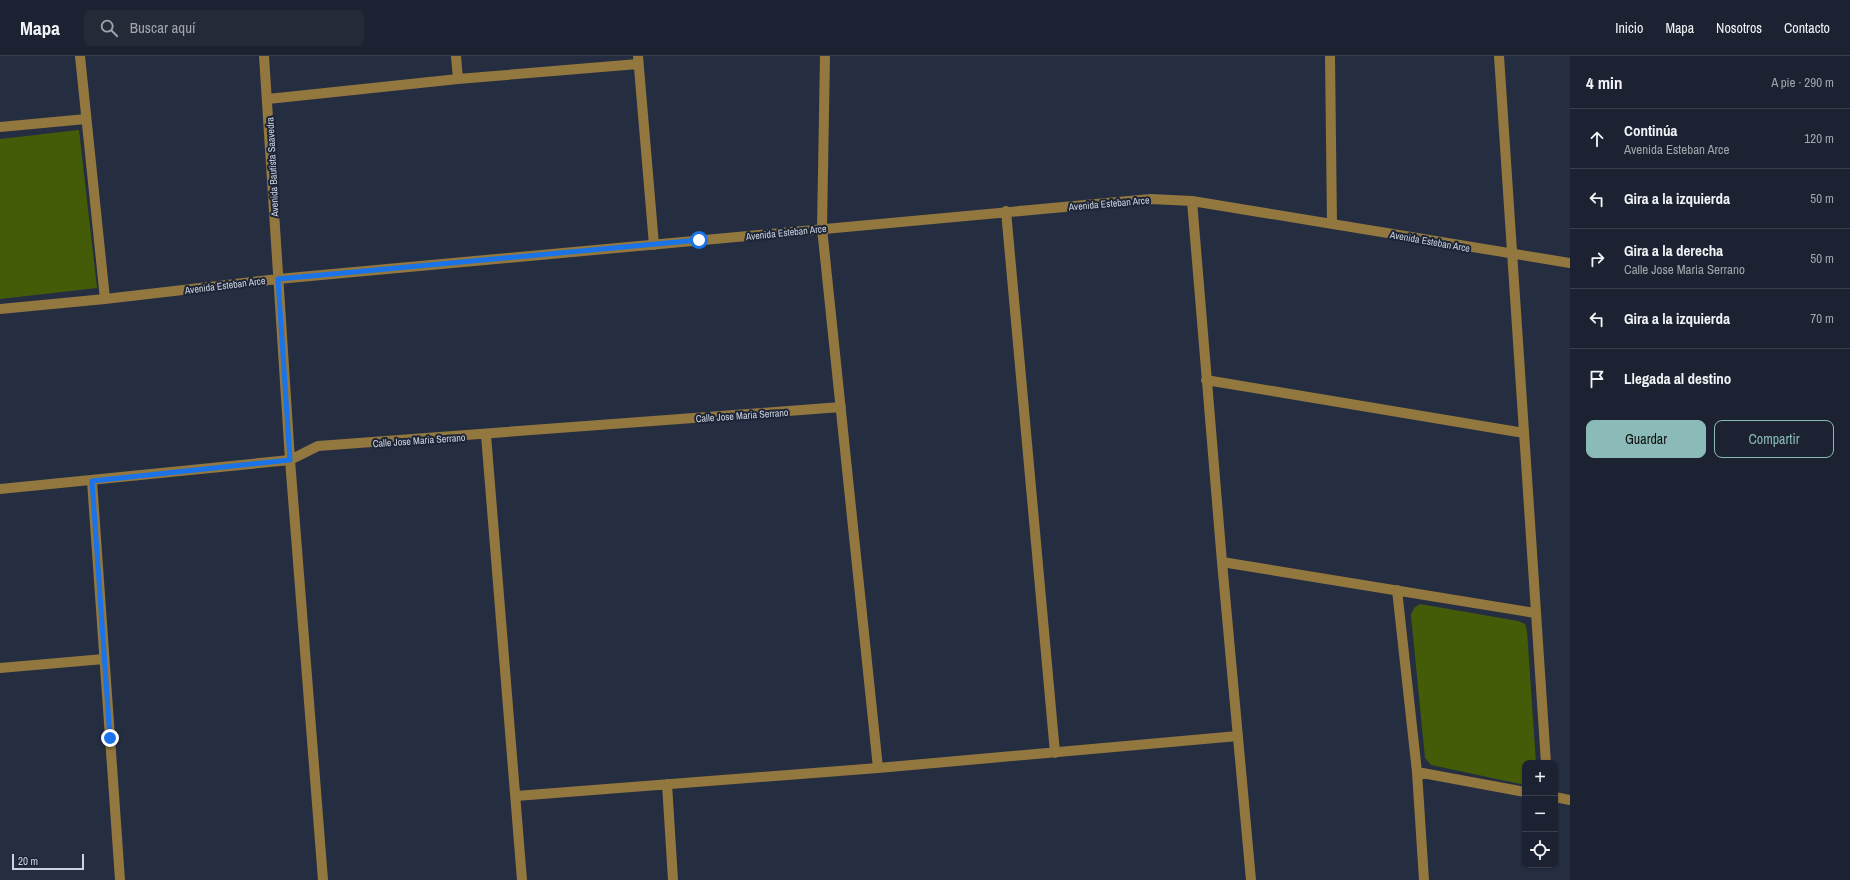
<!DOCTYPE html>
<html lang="es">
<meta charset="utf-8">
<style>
body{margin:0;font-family:"Archivo Narrow",sans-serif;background:#252a39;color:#f1f3f6}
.controls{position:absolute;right:12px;bottom:12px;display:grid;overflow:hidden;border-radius:8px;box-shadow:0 1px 3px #0004}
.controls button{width:36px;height:36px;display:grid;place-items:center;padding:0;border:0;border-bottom:1px solid #3a3f4d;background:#1c2231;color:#f1f3f6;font:20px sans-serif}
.scale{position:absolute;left:12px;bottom:10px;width:72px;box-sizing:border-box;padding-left:4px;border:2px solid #ccd2de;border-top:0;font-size:11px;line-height:14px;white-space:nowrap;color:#ccd2de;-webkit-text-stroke:3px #1c2437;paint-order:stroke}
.stop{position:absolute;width:12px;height:12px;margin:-9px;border:3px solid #1a73e8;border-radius:50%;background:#fff}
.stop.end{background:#1a73e8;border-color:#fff;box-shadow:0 1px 4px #0008}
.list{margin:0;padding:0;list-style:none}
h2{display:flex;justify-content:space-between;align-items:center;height:52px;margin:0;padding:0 16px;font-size:17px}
h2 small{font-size:13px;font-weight:400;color:#a0a4ab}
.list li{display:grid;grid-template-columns:26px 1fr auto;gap:12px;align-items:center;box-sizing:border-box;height:60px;padding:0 16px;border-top:1px solid #3a3f4d}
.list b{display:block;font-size:15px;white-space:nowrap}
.list p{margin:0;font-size:13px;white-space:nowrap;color:#a0a4ab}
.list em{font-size:13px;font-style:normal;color:#a0a4ab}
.actions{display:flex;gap:8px;padding:12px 16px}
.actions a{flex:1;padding:9px 0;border:1px solid #8bbbb9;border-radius:8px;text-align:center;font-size:14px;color:#8bbbb9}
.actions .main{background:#8bbbb9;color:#111}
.icon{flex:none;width:22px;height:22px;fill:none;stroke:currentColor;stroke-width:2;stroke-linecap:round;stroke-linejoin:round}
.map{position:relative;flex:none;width:1570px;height:824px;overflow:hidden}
header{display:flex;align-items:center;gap:24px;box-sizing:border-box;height:56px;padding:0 20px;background:#1c2231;border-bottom:1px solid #3a3f4d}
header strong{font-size:19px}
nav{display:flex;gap:22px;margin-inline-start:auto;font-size:14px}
.search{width:280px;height:36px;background:#252a39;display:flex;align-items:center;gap:10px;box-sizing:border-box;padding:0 14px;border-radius:8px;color:#a0a4ab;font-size:15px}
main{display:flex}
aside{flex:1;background:#1c2231}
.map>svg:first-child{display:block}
.green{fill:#445c08}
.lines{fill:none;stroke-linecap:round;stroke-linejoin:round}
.minor{stroke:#92773f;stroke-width:10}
.route{stroke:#1a73e8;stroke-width:5}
.labels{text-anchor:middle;stroke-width:4;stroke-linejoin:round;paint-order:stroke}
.street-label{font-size:10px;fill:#ccd2de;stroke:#1c2437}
</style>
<header>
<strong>Mapa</strong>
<div class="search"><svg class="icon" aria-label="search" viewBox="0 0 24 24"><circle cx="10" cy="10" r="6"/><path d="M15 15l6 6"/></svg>Buscar aquí</div>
<nav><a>Inicio</a><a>Mapa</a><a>Nosotros</a><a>Contacto</a></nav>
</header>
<main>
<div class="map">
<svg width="1570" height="824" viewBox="0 0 1570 824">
<rect width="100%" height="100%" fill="#252e41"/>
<!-- green -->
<path class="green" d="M79,74l18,158 -97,11v-160z
M1420,548l98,17 7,3 2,7 9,132h-11v22l-94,-20 -6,-7 -14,-143 3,-7z"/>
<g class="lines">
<!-- minor -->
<path class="minor" d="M80,0l25,243
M264,0l26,404 33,420
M456,0l2,23
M638,0l16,189
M825,0l-3,172 56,540
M1330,0l2,168
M1499,0l47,707
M268,43l190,-20 180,-15
M0,71l86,-8
M1192,145l30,361 29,318
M1006,155l49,542
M0,253l105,-10 173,-20 873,-80 41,2 378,62
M1206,324l318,53
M486,379l36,445
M92,425l28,399
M0,433l290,-29 28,-14 523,-39
M1222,506l313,51
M1397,534l20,182 7,108
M0,612l104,-9
M1417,716l108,20
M667,728l6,96
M516,740l362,-28 360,-32
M1555,741l15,3"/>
</g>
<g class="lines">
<!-- route -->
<path class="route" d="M110,682l-18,-257 198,-21 -12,-181 421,-39"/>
</g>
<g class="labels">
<!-- street labels -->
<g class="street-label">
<text transform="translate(272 111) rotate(-93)" y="4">Avenida Bautista Saavedra</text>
<text transform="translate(1109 147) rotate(-5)" y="4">Avenida Esteban Arce</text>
<text transform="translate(786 176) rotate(-6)" y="4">Avenida Esteban Arce</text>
<text transform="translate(1430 185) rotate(10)" y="4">Avenida Esteban Arce</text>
<text transform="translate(225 229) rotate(-7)" y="4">Avenida Esteban Arce</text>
<text transform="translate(742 359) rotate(-4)" y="4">Calle Jose Maria Serrano</text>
<text transform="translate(419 384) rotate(-4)" y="4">Calle Jose Maria Serrano</text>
</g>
</g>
</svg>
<div class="controls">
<button>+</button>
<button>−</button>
<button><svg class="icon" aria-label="locate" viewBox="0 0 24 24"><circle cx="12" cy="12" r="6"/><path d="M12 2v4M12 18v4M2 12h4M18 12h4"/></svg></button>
</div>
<div class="scale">20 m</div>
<div class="stop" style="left:699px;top:184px"></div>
<div class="stop end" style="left:110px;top:682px"></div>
</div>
<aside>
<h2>4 min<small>A pie · 290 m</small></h2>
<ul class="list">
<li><svg class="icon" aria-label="ahead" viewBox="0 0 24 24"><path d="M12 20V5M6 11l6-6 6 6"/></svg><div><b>Continúa</b><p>Avenida Esteban Arce</p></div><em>120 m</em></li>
<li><svg class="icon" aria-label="left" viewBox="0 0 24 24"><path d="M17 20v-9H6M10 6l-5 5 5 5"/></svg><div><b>Gira a la izquierda</b></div><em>50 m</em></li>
<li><svg class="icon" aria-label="right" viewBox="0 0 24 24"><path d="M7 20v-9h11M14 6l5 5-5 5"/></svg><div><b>Gira a la derecha</b><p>Calle Jose Maria Serrano</p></div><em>50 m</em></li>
<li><svg class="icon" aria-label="left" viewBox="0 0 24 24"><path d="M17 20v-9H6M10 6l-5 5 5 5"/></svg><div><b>Gira a la izquierda</b></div><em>70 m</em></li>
<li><svg class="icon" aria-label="arrive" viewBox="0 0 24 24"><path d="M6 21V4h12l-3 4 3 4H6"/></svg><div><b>Llegada al destino</b></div></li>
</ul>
<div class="actions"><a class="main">Guardar</a><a>Compartir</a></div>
</aside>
</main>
